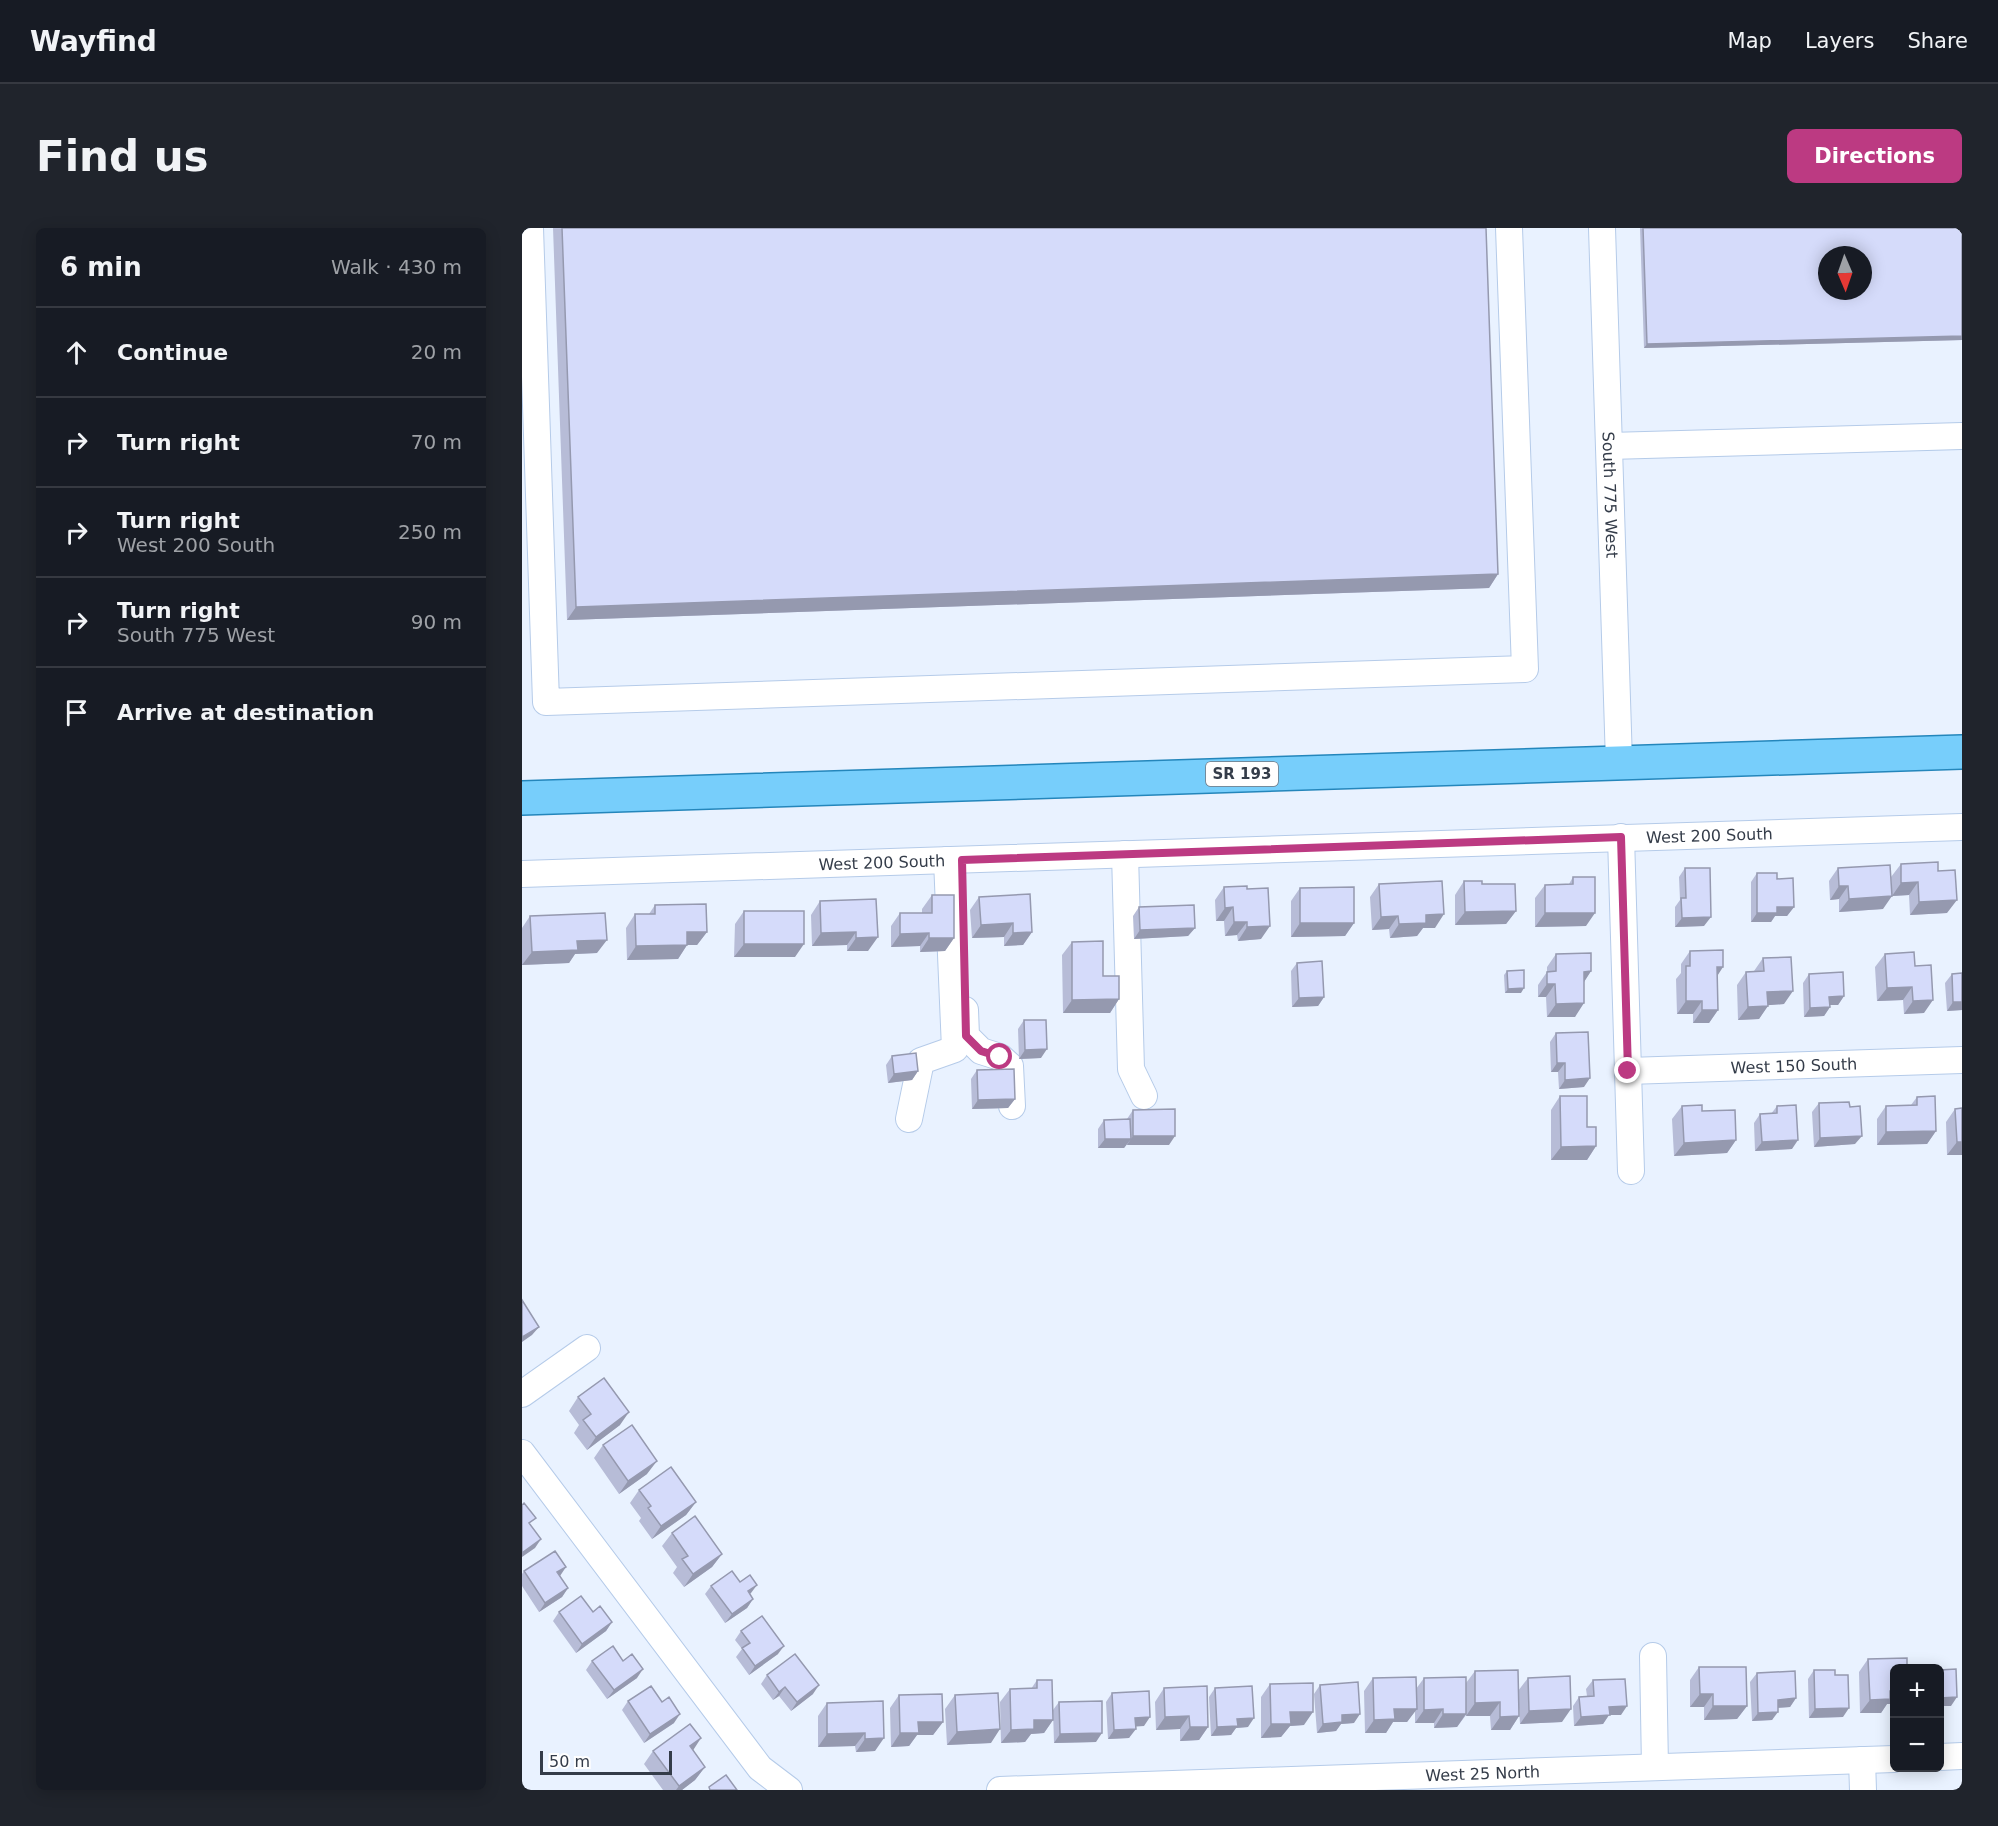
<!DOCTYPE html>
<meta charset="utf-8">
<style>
body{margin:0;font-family:"DejaVu Sans",sans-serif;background:#20242c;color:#f1f3f6}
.controls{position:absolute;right:18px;bottom:18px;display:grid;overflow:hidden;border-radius:9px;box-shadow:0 3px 15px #0003}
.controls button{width:54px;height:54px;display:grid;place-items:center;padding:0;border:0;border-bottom:2px solid #363941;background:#171b24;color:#f1f3f6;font:30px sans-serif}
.compass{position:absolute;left:1296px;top:18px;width:54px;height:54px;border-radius:50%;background:#171b24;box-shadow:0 3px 15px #0003;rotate:178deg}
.scale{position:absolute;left:18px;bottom:15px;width:132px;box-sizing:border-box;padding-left:6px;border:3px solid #343c49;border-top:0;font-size:16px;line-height:21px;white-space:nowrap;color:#343c49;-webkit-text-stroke:4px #fefefe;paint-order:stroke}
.stop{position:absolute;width:18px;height:18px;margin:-14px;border:4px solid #bc3a82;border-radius:50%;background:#fff}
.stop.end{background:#bc3a82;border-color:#fff;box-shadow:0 2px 6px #0008}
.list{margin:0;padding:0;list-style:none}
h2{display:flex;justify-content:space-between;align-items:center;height:78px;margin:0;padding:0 24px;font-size:26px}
h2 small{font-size:20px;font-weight:400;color:#9ea1a6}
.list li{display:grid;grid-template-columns:39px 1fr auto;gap:18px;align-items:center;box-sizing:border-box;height:90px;padding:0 24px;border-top:2px solid #363941}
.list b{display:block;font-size:22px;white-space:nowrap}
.list p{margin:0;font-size:20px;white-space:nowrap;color:#9ea1a6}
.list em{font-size:20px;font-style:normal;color:#9ea1a6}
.icon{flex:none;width:33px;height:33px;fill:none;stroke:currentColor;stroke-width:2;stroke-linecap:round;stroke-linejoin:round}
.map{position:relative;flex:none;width:1440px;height:1562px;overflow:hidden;border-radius:9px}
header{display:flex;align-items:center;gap:36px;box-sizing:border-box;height:84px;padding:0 30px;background:#171b24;border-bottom:2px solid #363941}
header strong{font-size:28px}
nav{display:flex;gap:33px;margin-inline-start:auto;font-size:21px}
.intro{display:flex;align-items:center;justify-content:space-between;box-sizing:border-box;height:144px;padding:0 36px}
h1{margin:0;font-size:42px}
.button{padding:15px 27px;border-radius:9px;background:#bc3a82;color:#fff;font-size:21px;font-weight:700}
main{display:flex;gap:36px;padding:0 36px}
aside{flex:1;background:#171b24;border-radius:9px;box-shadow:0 3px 15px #0003}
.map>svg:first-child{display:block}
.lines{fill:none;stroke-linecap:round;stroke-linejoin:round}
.minor-casing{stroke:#b5cbe9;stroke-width:28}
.major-casing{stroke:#2486bb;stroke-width:36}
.minor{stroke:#fff;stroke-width:26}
.major{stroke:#77cefb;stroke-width:33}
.wall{fill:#b7bcd7}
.shaded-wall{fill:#9599af}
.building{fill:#d5dbfa;stroke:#9599af;stroke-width:1.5;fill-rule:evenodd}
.route{stroke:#bc3a82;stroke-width:8}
.labels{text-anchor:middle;stroke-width:4.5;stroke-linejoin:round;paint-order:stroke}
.shield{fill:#fefefe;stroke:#71767f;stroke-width:1.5}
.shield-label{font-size:15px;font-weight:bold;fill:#343c49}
.street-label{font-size:16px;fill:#343c49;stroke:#fefefe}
</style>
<header>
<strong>Wayfind</strong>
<nav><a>Map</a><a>Layers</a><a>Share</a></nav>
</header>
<div class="intro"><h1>Find us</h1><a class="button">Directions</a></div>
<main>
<aside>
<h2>6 min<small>Walk · 430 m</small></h2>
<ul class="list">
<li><svg class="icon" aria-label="ahead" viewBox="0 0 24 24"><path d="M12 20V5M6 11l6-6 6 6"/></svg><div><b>Continue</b></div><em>20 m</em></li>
<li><svg class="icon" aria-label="right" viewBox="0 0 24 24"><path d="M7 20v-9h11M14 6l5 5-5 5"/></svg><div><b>Turn right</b></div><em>70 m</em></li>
<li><svg class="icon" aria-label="right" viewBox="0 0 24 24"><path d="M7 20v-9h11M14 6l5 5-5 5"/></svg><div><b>Turn right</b><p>West 200 South</p></div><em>250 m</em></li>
<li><svg class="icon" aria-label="right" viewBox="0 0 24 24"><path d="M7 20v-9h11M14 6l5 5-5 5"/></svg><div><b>Turn right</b><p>South 775 West</p></div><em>90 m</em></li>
<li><svg class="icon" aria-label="arrive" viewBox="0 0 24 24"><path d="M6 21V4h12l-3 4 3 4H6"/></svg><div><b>Arrive at destination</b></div></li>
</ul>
</aside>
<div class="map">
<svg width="1440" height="1562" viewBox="0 0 1440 1562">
<rect width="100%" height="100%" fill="#e9f2ff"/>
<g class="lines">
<!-- minor casing -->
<g class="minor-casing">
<g id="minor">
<path d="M8,0l16,474 979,-33 -16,-441"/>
<path id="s1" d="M1080,0l17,534"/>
<path d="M1087,218l353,-10"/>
<path d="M1099,609l10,334"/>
<path d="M603,626l6,215 13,27"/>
<path id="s2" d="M0,646l1440,-47"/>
<path d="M443,782l1,26 15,15 19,6 10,9 2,40"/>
<path id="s3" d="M1106,843l334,-11"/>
<path d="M387,891l12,-58 34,-12 -8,-189"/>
<path d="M0,1166l65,-46"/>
<path d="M0,1225l238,315 29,22"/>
<path d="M1131,1428l2,111"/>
<path d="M1418,1529l22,-1"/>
<path d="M1340,1532l1,30"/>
<path id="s4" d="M478,1562l894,-31"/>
</g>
</g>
<!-- major casing -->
<g class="major-casing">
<path id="major" d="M0,570l1440,-46"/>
</g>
<!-- minor -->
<use href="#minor" class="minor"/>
<!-- major -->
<use href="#major" class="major"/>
</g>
<!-- wall -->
<path class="wall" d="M31,0h933l12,346 -9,14 -922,32z
M1118,0h322v112l-318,8z
M1379,636l37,7 9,42 -37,2 -1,-20 -17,1 -1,-19z
M1163,640l19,58 -29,1v-20l5,-7 -1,-23z
M1316,640l45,41 -44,3v-13l-9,1 -1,-19z
M1235,645l20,6 17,28 -7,9h-12l-4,6h-20v-40z
M1051,649l13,49 -51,1v-29l10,-13 24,-1z
M942,653l52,30 -10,13 -51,1v-30z
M857,656l56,44h-12l-6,8 -27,2 -1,-9 -17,1 -2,-33z
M702,659l23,2 14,50 -23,2 -1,-6 -12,1 -1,-15h-8l-1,-21z
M778,660l54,35 -9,13 -54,1v-36z
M410,667l22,43 -9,13 -25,1v-6l-29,1v-21l9,-13h22v-4z
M457,669l53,35 -9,13 -19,1v-9l-32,1 -2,-28z
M354,671l-8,52h-21v-6l-35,1 -1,-31 9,-14z
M133,677l52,27 -10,13h-10l-9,14 -51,1 -1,-32 9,-14h14z
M617,679l56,21 -7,8 -54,3 -1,-23z
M222,683l51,46h-61l1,-33z
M8,688l67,37 -22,1 -6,9 -47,2v-37z
M550,714l31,34 16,23 -9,14h-47l-1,-58z
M1168,723l27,25 1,34 -9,13h-16v-9h-16l-1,-35 5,-6v-9z
M1034,726l35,17 -7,11 -9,35h-28l-1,-20h-8v-12l9,-13v-5z
M1363,726l30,12 9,47 -20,1 -1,-14 -26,1 -2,-34z
M1241,730l21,46 -16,1 -9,14 -21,1 -1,-35 9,-13 8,-1z
M775,735l27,34 -6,9 -26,1 -1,-36z
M985,743l14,22h-16l-1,-18z
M1440,745v37l-15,1 -2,-28 7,-9z
M1287,746l35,22 -6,9h-8v2l-6,9 -20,1 -1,-34z
M502,792l17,38 -22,1 -1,-30z
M1034,805l28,54 -25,2 -1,-17h-7l-1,-30z
M370,828l26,15 -6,9 -24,3 -2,-18z
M455,842l38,29 -7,9 -36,1 -1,-30z
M1038,868l27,31 9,19 -9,14h-36v-50z
M1395,869l19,34 -9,13 -50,1v-26l9,-13 25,-1z
M1297,875l31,4 5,37 -41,3 -2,-35z
M1160,878l20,5 34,29 -9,13 -53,3 -2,-37z
M1255,878l15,43 -37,2 -1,-28 6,-9h11z
M1433,881l7,46h-15l-1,-33z
M611,882l36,35h-42v-1l-3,4h-26v-19l6,-9 23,-1z
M56,1169l42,28 -33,25 -13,-17 5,-8 -10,-14z
M81,1217l44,29 -28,20 -25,-36z
M117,1262l57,12 -10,13 -34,24 -13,-18 2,-3 -11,-15z
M150,1305l50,21 -10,13 -28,20 -11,-14 4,-6 -15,-21z
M2,1343l36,5 8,12 -6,9 -23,15 -17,-26v-12z
M189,1358l39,8 3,5 -6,9 -22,15 -20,-29z
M37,1384l53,10 -6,9 -30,22 -23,-32z
M219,1403l37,23 -29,21 -13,-18 6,-8 -7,-9z
M1346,1431l19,45 -6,9h-21l-1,-41z
M70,1433h31l14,17 -30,21 -21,-29z
M1177,1439l48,39 -10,13 -33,1v-13h-14v-27z
M1292,1442l29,47 -34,1 -1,-39z
M953,1443l44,45 -9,14h-19l-1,-14h-24v-1l-9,12 -23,1v-5h-19v-12l-8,11h-14l-7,11h-21l-1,-42 9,-13 43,11 8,-11 42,5z
M1235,1445l39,25 -6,9 -12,1 -6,12 -20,1 -2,-39z
M245,1447l46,19 -22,17 -12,-15 -6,4 -12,-16z
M1006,1450l34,44 -42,2 -2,-33z
M515,1452l16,40 -9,13 -13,1 -6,8 -24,1 -1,-41 10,-13h21z
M1071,1452l28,35h-12l-6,9 -29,2 -1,-20 6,-9 8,-1 -1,-7z
M748,1456l34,41 -14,1 -9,11 -20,1v-41z
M798,1457l34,38 -13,1 -5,7 -19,2 -3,-39z
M642,1460l44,39 -9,13 -19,1v-12l-24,1 -1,-28z
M693,1460l33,39 -12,1 -5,7 -20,1 -2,-39z
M590,1465l32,33h-9l-6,12 -21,1 -2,-37z
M377,1467l44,27 -10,13h-16l-8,11 -18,1 -1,-39z
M433,1467l36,48 -44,2 -2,-36z
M106,1473l46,22 -30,20 -22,-33z
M361,1473l-8,50 -19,1 -1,-6 -37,1v-31l9,-13z
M537,1474l37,40 -42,1 -1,-33z
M171,1522l12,17 -10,13 -13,10h-19l-19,-26 9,-13z"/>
<!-- shaded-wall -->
<path class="shaded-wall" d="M1440,108v4l-318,8 3,-4z
M976,346l-9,14 -922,32 9,-13z
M1396,654l-9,13 -17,1 9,-13z
M1317,658h9l-9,13 -9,1z
M1370,668l-9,13 -44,3 10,-13z
M1435,672l-10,13 -37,2 9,-13z
M711,679l-9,14h-8l9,-13z
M1255,679h17l-7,9h-12l-4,6h-20l6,-9z
M994,683l-10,13 -51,1 10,-13z
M1023,685h50l-9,13 -51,1z
M922,686l-9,14h-12l-6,8 -27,2 9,-14 27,-9z
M876,688l-9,13 -17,1 9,-13z
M1189,689l-7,9 -29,1 7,-9z
M712,694h13l-10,13 -12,1z
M491,695l-9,14 -32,1 9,-13z
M778,695h54l-9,13 -54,1z
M748,698l-9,13 -23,2 9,-14z
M673,700l-7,8 -54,3 6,-9z
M165,704h20l-10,13h-20z
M334,704l-9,13 -35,1 9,-13z
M510,704l-9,13 -19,1 9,-13z
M407,705l-9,13 -29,1 9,-13z
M356,709l-10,14h-21l9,-13z
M407,710h25l-9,13 -25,1z
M85,712l-10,13 -22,1 -6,9 -47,2 10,-13 45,-11z
M222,716h60l-9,13h-61z
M165,717l-9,14 -51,1 9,-14z
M1195,739h6l-9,14z
M1069,743l-9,14 2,-13z
M1025,756h8l-9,13h-8z
M1390,759l-9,13 -26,1 10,-13z
M1002,760l-3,5h-16l3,-4z
M1271,763l-9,13 -26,2 9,-14z
M1322,768l-6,9h-15l6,-8z
M802,769l-6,9 -26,1 7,-9z
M597,771l-9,14h-47l9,-13z
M1411,772l-9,13 -20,1 9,-13z
M1164,773h16l-9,13h-16z
M1431,774h9v8l-15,1z
M1062,775l-9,14h-28l9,-13z
M1246,778l-9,13 -21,1 10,-13z
M1308,779l-6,9 -20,1 6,-9z
M1180,782h16l-9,13h-16z
M525,821l-6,9 -22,1 6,-9z
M1035,835h8l-7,9h-7z
M396,843l-6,9 -24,3 6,-9z
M1068,850l-6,9 -25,2 6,-9z
M493,871l-7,9 -36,1 6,-9z
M1414,903l-9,13 -50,1 9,-13z
M611,908h42l-6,9h-42z
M1340,908l-7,8 -41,3 6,-9z
M583,911h26l-7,9h-26z
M1214,912l-9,13 -53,3 10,-13z
M1276,912l-6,9 -37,2 7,-9z
M1435,914h5v13h-15z
M1074,918l-9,14h-36l10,-13z
M17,1099l-7,8 -10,7v-5z
M107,1184l-9,13 -33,25 9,-13z
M135,1233l-10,13 -28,20 9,-13z
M174,1274l-10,13 -34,24 9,-13z
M19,1311l-6,9 -13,9v-4z
M200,1326l-10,13 -28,20 9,-13z
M44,1339l-6,9 -3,-4z
M235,1357l-6,8 -9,7 6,-9z
M46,1360l-6,9 -23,15 6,-9z
M231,1371l-6,9 -22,15 7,-9z
M90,1394l-6,9 -30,22 6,-9z
M262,1418l-6,8 -29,21 6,-9z
M121,1441l-6,9 -30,21 7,-9z
M297,1457l-6,9 -22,17 6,-9z
M263,1459l-6,9 -6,4 6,-8z
M1368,1463h4v13h-7l-6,9h-21l10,-13z
M1178,1466h13l-9,13h-14z
M1435,1469l-6,9h-11v-8z
M1274,1470l-6,9 -19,1 7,-8z
M978,1474l-10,14h-24l9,-13z
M1105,1478l-6,9h-12l-6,9 -29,2 7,-9 28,-10z
M1191,1478h34l-10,13 -33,1z
M1327,1480l-6,9 -34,1 6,-9z
M872,1481h23l-10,13h-14l-7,11h-21l9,-13z
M921,1481l-9,14h-19l9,-13z
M1049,1481l-9,13 -42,2 9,-13z
M768,1484h23l-9,13 -14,1 -9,11 -20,1 10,-14z
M1256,1484l-6,8 -20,1 6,-8z
M158,1486l-6,9 -30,20 6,-9z
M838,1486l-6,9 -13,1 -5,7 -19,2 6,-9 19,-9z
M921,1486h23l-9,13 -23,1z
M667,1488l-9,13 -24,1 9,-13z
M997,1488l-9,14h-19l9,-13z
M628,1489l-6,9 -15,1 6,-9z
M732,1490l-6,9 -12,1 -5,7 -20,1 6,-9 20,-8z
M512,1492h19l-9,13 -13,1 -6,8 -24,1 10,-13z
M396,1494h25l-10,13h-16l-8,11 -18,1 9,-14z
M668,1499h18l-9,13 -19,1z
M478,1501l-9,14 -44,2 10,-13z
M614,1501l-7,9 -21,1 6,-9z
M343,1505l-10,13 -37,1 9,-13z
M580,1505l-6,9 -42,1 6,-9z
M179,1510l-9,14 -2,-6z
M362,1510l-9,13 -19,1 9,-13z
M183,1539l-10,13 -13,10h-6l3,-4z"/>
<!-- building -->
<path class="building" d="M40,0h924l12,346 -922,33z
M1121,0h319v108l-315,8zM1305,27h36v36h-36z
M1416,634v9l17,-1 2,30 -38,2 -1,-20 -17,1v-19z
M1368,637l2,31 -43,3 -1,-13h-9l-1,-18z
M1163,640h25l1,49 -29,1 -1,-20h5z
M1235,645h20v6l16,-1 1,29h-17v6h-20z
M1051,649h22v36h-50v-28l28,-1z
M920,653l2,33 -18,1v8l-27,1 -1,-8 -17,1 -2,-33z
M942,653h18v3h33l1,27 -51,1z
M725,658v3l21,-1 2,38 -23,1v-5h-13l-1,-15 -8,1 -1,-21z
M832,659v36h-54v-35z
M508,666l2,38 -19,1v-10l-32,2 -2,-28z
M410,667h22v43h-25v-5l-29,1v-21h32z
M354,671l2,38 -22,1v-6l-35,1 -1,-32z
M184,676l1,28h-20v13l-51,1 -1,-32h20v-9z
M672,677l1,23 -55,2 -1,-23z
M222,683h60v33h-60z
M83,685l2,27 -30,1 1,9 -46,2 -2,-36z
M581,713v35h16v23l-47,1v-58z
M1201,722v17h-6l1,43h-16v-9h-16v-35h4v-15z
M1392,724l1,14 16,-1 2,35 -20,1 -1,-14 -25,1 -2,-34z
M1069,725v18l-7,1v31l-28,1 -1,-20h-8v-12l9,-1v-17z
M1269,729l2,34 -26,1 1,14 -20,1 -2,-35 18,-1 -1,-13z
M800,733l2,36 -25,1 -2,-35z
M1002,742v18l-16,1 -1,-18z
M1321,744l1,24 -15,1 1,10 -20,1 -1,-34z
M1440,745v29h-9l-1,-28z
M502,792h22l1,29 -22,1z
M1066,804l2,46 -25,2v-17h-8l-1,-30z
M394,825l2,18 -24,3 -2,-18z
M492,841l1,30 -37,1 -1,-30z
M1038,868h27v31h9v19l-35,1z
M1413,868l1,35 -50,1v-26l31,-1v-8z
M1327,874l1,5 10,-1 2,30 -42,2 -1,-35z
M1180,877v6l33,-1 1,30 -52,3 -2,-37z
M1274,877l2,35 -36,2 -2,-28 17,-1v-7z
M1440,880v34h-5l-2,-33z
M653,881v27h-42v-26z
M608,891l1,20h-26l-1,-19z
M0,1072l17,27 -17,10z
M82,1150l25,34 -33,25 -13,-17 8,-6 -13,-17z
M110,1197l25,36 -29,20 -25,-36z
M149,1239l25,35 -35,24 -13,-18 3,-2 -12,-16z
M2,1275l12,15 -7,5 12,16 -19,14v-48z
M173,1288l27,38 -29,20 -11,-15 6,-3 -16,-23z
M33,1323l11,16 -9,5 11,16 -23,15 -21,-32z
M210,1343l8,11 10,-7 7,10 -9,6 5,8 -21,15 -21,-28z
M59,1368l12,16 7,-6 12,16 -30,22 -23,-32z
M240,1388l22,30 -29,20 -13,-18 8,-5 -9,-12z
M91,1418l10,15 9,-7 11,15 -29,21 -22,-29z
M273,1426l24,31 -22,17 -12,-15 -6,5 -12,-17z
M1385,1430v10h-13v23h-4v8l-20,1 -2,-41z
M1177,1439h47l1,39h-34v-12h-13z
M1434,1441l1,28 -17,1v-28z
M996,1442l1,46 -19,1v-15l-25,1v-32z
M1292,1442h21v5h13l1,33 -34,1z
M1273,1443l1,27 -18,2v12l-20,1 -1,-40z
M1048,1448l1,33 -42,2 -1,-33z
M894,1449l1,32h-23l1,10 -21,1 -1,-42z
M944,1449v37h-23v-5l-19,1v-32z
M1103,1451l2,27 -18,1 1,8 -29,2 -2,-20 15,-1 -1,-16z
M515,1452h15l1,40h-19v9l-23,1 -1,-41 27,-1z
M836,1454l2,32 -18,1v7l-19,2 -3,-39z
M791,1455v29h-23l1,12h-20l-1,-40z
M129,1458l11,16 7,-5 11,17 -30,20 -22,-33z
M685,1458l1,41h-18l-1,-11 -24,1 -1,-29z
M730,1458l2,32 -17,1 1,7 -21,1 -2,-39z
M627,1463l1,26 -15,1 1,11 -22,1 -2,-37z
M476,1465l2,36 -43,3 -2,-37z
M420,1466l1,28h-25l1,11h-19l-1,-38z
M361,1473l1,37 -19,1v-6l-38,1v-31z
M580,1473v32l-42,1 -1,-32z
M168,1496l11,14 -11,8 15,21 -26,19 -26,-35z
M204,1547l11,15h-27l-1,-3z"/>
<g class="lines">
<!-- route -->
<path class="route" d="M478,829l-19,-6 -15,-15 -4,-176 659,-23 7,234"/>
</g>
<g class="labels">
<!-- shield labels -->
<rect class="shield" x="684" y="534" width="72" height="24" rx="4.5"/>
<g class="shield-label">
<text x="720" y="551">SR 193</text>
</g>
<!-- street labels -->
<g class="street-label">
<text dy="6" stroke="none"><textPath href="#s1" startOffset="267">South 775 West</textPath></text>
<text dy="6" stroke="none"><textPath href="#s2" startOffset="1188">West 200 South</textPath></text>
<text dy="6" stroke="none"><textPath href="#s2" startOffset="360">West 200 South</textPath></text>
<text dy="6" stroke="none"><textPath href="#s3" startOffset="166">West 150 South</textPath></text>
<text dy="6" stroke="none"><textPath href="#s4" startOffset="483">West 25 North</textPath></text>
</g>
</g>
</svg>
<div class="controls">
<button>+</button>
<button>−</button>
</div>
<svg class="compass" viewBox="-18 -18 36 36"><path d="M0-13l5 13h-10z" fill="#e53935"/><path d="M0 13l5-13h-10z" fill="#9ea1a6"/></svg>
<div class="scale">50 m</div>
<div class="stop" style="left:478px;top:829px"></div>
<div class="stop end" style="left:1106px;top:843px"></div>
</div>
</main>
